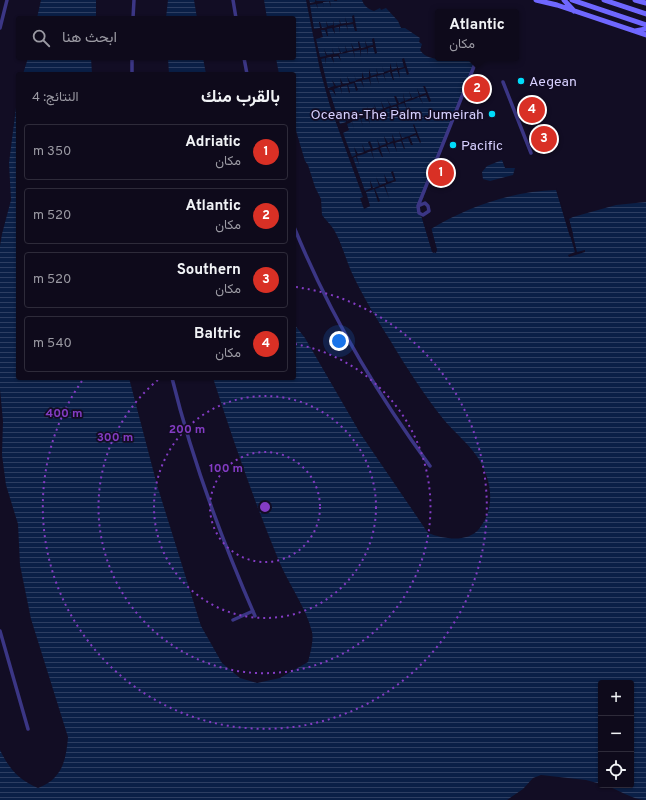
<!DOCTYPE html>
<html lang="ar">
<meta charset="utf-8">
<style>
body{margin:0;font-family:Overpass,Vazirmatn,sans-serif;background:#1c1828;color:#f1f3f6;direction:rtl}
.controls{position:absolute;right:12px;bottom:12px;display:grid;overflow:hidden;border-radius:4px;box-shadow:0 1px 3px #0004}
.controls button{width:36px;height:36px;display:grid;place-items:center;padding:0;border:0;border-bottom:1px solid #2e2b3a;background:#0e0a1b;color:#f1f3f6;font:20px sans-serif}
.you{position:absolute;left:339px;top:341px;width:14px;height:14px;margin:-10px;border:3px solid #fff;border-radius:50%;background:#1a73e8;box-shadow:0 0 0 6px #1a73e833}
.badge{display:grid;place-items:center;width:26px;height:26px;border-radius:50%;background:#d93025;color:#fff;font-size:13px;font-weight:700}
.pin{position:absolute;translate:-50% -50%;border:2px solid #fff;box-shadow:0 1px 4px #0006}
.popup{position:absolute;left:435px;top:9px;width:84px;height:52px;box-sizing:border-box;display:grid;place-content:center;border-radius:4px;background:#0e0a1b;filter:drop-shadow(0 1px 3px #0005);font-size:13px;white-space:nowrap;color:#9b9aa3}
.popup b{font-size:15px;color:#f1f3f6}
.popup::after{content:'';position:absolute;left:50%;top:100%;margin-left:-8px;border:8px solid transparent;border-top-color:#0e0a1b}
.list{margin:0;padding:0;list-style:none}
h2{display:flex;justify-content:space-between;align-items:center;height:52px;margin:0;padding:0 16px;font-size:17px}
h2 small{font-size:13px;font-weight:400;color:#9b9aa3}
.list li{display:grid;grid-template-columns:26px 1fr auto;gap:12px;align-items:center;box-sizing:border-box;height:56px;margin:0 8px 8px;padding:0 8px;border:1px solid #2e2b3a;border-radius:4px}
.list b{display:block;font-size:15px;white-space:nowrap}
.list p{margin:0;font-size:13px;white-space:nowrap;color:#9b9aa3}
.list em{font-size:13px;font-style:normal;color:#9b9aa3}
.icon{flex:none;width:22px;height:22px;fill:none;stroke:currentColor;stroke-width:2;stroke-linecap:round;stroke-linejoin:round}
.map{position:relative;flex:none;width:646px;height:800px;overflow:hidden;direction:ltr}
.search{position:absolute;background:#0e0a1b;box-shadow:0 1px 3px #0004;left:16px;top:16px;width:280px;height:44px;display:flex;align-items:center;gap:10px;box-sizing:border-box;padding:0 14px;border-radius:4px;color:#9b9aa3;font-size:15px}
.panel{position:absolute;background:#0e0a1b;box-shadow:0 1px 3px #0004;left:16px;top:72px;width:280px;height:308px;border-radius:4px;direction:rtl}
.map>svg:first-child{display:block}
.water{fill:url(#water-rules)}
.pier{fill:#120d24}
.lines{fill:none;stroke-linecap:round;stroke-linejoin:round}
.street{stroke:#3b3685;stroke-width:3.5}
.secondary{stroke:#6f67ff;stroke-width:5}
.ring{fill:none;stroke:#843cc5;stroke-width:2;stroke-dasharray:2 4}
.poi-dot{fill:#00dcfb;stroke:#120d24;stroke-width:1.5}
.labels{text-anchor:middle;stroke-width:3.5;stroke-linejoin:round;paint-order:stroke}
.poi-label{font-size:14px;fill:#d7d0ff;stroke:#120d24;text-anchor:start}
.centre{fill:#843cc5;stroke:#120d24;stroke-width:2}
.ring-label{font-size:12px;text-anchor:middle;font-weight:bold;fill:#843cc5;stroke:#120d24;stroke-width:3.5;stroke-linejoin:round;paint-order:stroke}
</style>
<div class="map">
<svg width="646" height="800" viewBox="0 0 646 800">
<defs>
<pattern id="water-rules" width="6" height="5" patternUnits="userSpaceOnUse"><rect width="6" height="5" fill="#0a1f46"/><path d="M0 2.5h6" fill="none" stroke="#2d3e62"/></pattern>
</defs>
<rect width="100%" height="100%" fill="#120d24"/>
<!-- water -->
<path class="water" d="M41,0h55v18h-59z
M168,0h26l3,18h-31z
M264,0h98c2,6 6,9 12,11l6,-3 1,2 5,-2 12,13 3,7h4l15,10 -1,4 3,2 -2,6c9,14 33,8 49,8l5,9 -56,144 4,7 11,35 4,-3 -6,-21c36,-22 82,-38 125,-39l14,47 3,-3 -4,-15 4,-2 43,-12 30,-3v598c-14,0 -28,-11 -42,-15h27v-102h-30v101l-15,-4 -45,-5 -8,3 -10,11 -16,11h-507v-50c10,20 18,29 38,38 24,-9 28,-27 30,-51l-37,-118 -11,-54 -2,-41 -12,-39 -4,-30 1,-34 -3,-32v-143l2,-12 9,-34 -2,-37 9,-71v286h111l28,107 44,141 21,37 18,15 17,5 23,-5 28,-16c2,-8 6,-22 4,-30 -6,-25 -23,-47 -33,-71 -25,-60 -46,-121 -66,-183h81v-54l11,14 55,95 68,100c16,6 39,10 51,-4 17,-21 13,-49 -1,-71 -9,-14 -23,-25 -34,-38 -20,-25 -38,-53 -54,-80 -14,-22 -28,-45 -39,-69 -5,-12 -12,-35 -19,-44 -3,-4 -7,-8 -10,-12l-1,-16 -6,-12 -7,-22 -3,-4 -11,-37v-50h-15l-3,-16h18v-40h-27z
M28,58h63l1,16h-69z
M168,58h35l3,16h-37z
M502,160l3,8h10l-2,7 -23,6 -7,-2 -1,-7 5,-6z"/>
<!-- pier -->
<path class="pier" d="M306,0h3l1,3 5,-1v-2l2,1 21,-1h-2l1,6 -1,-6 -6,1 1,6 -2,-6 -6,1 1,6 -1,-5 -6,1 1,5 -2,-5 -6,1 4,24 6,-1 -1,-6h1l2,6 5,-1 -1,-6 2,5 5,-1v-5l1,6 6,-2 -1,-5 2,5 5,-1 -1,-6 2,6 6,-1 -1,-6 2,-1 3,16h-2l-2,-7 -6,1 1,6 -2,-6 -6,1v7l-1,-6 -5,1 1,6 -3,-6 -5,1 1,7h-1l-2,-6h-4l2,7 -7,2 4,18 6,-1 -2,-7 3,6 6,-1 -1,-6 2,6 6,-1 -2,-7 3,7 5,-2 -1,-6 2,6 6,-1 -2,-7 3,6 5,-1 -1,-6 1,-1 2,7 5,-1 -1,-7 2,6 6,-1 -1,-6 2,-1 3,15 -2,1 -2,-7 -5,1v7l-1,-6 -6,1v7l-1,-7 -6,1 1,7 -2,-7 -7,2 2,7 -2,-7 -7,1 2,7 -3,-5 -5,1 1,6 -3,-6 -5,1v6l-1,-6 -4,1 7,29 6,-2 -2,-6 4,6 5,-1 -1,-7 3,6 6,-1 -2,-7 3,6 6,-1 -2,-7 2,6 6,-2v-6l2,6 5,-1v-8l2,7 6,-2 -1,-6 2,6 6,-1 -2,-7 2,6 6,-2v-7l2,7 5,-2 -1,-6 2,6 6,-1 -2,-8 2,-1 5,16 -2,1 -2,-7 -6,2 1,8 -3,-8 -5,2 2,8h-1l-3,-8 -6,2 2,7 -3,-7 -6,2 2,8 -3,-8 -6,2 1,8 -2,-7 -7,1 2,8 -3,-7 -6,1 3,8 -2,1 -2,-8 -6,2 2,7 -1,1 -2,-8 -6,2 1,7 -2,-7 -6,2 2,7 -4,-6h-3l11,34 6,-2 -1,-8 2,7 6,-2 -2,-7 4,7 6,-2 -2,-8 3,7 6,-2 -1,-8 2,8 7,-3 -2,-7 3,7 6,-2 -2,-8 3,7 6,-2 -3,-7 4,7 6,-2 -3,-8h2l3,7 5,-2 -1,-8 2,8 6,-3 -2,-7 3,7 7,-2 -2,-8 3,7 6,-2 -3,-7h2l6,15 -2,1 -3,-7 -6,2 3,7 -4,-7 -7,3 2,7 -2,-7 -7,2 2,8 -3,-7 -6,2 2,8 -4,-7 -6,2 3,8 -4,-8 -6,3 1,7 -2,-7 -7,3 2,7 -2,-7 -7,2 2,8 -3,-7 -6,2 2,7 -3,-8 -8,3 2,8 -2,-7 -5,2 2,6 -6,3 9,24 4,-2 -2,-8 4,7 6,-2 -2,-8 3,7 6,-2 -3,-7 2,-1 3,8 6,-2 -2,-8 3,7 6,-2 -2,-8 4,7 5,-2 -1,-7 3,7 6,-2 -2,-8 3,7 7,-2 -3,-8 3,8 7,-3 -3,-8 1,-1 7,18 -1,1 -4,-8 -6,2 3,8h-2l-3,-7 -6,2 3,9h-1l-3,-8 -6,2 2,9 -4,-9 -6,2 3,9 -4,-8 -6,2 3,9h-1l-4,-8 -6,2 2,9 -3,-9 -7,3 3,8 -3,-8 -7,2 2,9 -3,-8 -3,1 12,33 6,-3 -1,-8 3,8 6,-2 -3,-9 4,8 6,-2 -2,-9 4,8 6,-2 -3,-8 2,-1 3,10 -11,4 4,13 -5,-12 -9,3 5,12 -2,1 -4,-13 -8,3 4,14 -6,3 -4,-11 3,-1 -33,-91 -10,-36z
M556,188l15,47 -4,-16 1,-2 1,2 8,33 8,-2v2l-16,5 -1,-2 7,-3z
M422,218h2l10,33 -5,-21 2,-3 6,23 -1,3 -4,-1z"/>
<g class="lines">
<!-- street -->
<path class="street" d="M233,0l3,18
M133,18l1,-18
M0,28l7,-28
M132,58v16
M244,58l3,16
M503,82l28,71
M418,206l7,-3 3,3 1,5 -6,4 -4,-2 -1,-7 59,-147
M294,227c35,86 81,164 136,239
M172,378c20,82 49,160 83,238
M233,620l20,-9
M0,631l28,98"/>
<!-- secondary -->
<path class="secondary" d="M536,0l21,5 89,30
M564,0l10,11
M572,0l74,25
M604,0l42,14
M635,0l11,3
M635,31l11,-2"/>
</g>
<!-- distance rings -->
<g class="ring">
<circle cx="265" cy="507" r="55"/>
<circle cx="265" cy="507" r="111"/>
<path d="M295 344A166 166 0 1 1 159 379"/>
<path d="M296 287A222 222 0 1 1 84 378"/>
</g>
<!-- markers -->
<g class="poi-dot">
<circle cx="521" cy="81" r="4"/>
<circle cx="492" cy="114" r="4"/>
<circle cx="453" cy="145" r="4"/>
</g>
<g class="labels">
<!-- poi labels -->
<g class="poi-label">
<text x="529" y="86">Aegean</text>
<text x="484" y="119" text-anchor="end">Oceana-The Palm Jumeirah</text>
<text x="461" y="150">Pacific</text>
</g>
</g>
<circle cx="265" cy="507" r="6" class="centre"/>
<g class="ring-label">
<text x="64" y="417">400 m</text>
<text x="187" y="433">200 m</text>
<text x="115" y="441">300 m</text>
<text x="226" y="472">100 m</text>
</g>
</svg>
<div class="controls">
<button>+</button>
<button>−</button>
<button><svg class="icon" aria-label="locate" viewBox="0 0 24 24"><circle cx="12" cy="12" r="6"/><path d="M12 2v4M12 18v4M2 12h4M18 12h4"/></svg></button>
</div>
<div class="you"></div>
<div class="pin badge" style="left:441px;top:173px">1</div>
<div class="pin badge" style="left:477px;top:89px">2</div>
<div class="popup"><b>Atlantic</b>مكان</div>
<div class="pin badge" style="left:544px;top:139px">3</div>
<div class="pin badge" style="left:532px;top:110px">4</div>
<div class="search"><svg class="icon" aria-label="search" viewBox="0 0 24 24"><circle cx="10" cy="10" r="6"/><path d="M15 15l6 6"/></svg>ابحث هنا</div>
<section class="panel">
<h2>بالقرب منك<small>النتائج: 4</small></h2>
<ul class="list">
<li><span class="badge">1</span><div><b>Adriatic</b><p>مكان</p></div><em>350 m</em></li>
<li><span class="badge">2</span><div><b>Atlantic</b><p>مكان</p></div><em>520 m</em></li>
<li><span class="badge">3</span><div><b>Southern</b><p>مكان</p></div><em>520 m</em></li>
<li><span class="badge">4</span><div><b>Baltric</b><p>مكان</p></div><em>540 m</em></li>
</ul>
</section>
</div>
